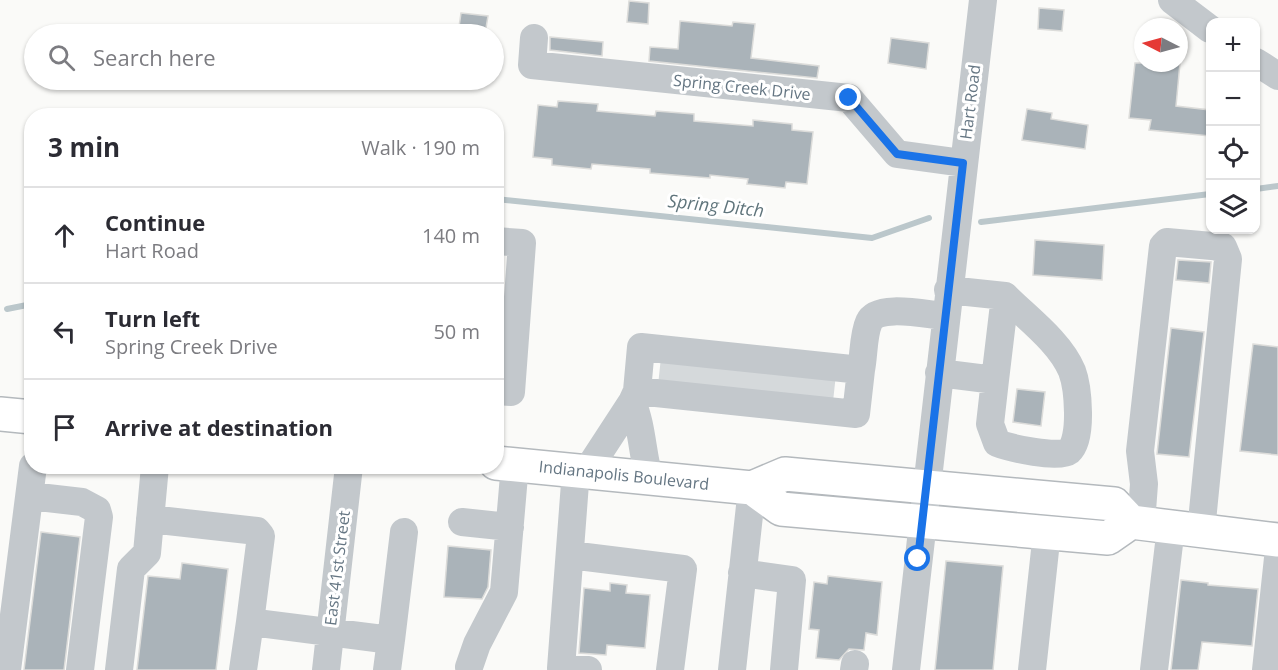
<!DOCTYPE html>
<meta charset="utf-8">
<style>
body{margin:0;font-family:"Open Sans",sans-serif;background:#f7f7f7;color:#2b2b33}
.controls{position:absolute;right:18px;top:18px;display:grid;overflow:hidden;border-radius:12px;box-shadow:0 2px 4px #0004}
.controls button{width:54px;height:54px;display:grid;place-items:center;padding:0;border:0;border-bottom:2px solid #e1e1e2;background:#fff;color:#2b2b33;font:30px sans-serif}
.compass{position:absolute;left:1134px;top:18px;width:54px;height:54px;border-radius:50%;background:#fff;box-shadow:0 2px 4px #0004;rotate:276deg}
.stop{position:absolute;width:18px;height:18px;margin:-14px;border:4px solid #1a73e8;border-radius:50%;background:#fff}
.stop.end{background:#1a73e8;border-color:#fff;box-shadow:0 2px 6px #0008}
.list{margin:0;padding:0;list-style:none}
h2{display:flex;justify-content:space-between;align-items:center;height:78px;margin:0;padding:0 24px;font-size:26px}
h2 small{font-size:20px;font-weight:400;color:#7c7c81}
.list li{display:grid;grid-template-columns:39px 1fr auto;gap:18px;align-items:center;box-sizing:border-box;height:96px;padding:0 24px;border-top:2px solid #e1e1e2}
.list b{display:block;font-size:22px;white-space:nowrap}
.list p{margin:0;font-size:20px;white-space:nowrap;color:#7c7c81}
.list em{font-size:20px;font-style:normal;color:#7c7c81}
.icon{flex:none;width:33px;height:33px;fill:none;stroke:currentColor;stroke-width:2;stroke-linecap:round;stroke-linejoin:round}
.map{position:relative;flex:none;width:1278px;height:670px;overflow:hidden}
.search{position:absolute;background:#fff;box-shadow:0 2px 4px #0004;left:24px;top:24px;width:480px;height:66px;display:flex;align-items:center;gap:15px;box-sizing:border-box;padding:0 21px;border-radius:33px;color:#7c7c81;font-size:22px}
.panel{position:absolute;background:#fff;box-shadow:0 2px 4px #0004;left:24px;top:108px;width:480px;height:366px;border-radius:24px}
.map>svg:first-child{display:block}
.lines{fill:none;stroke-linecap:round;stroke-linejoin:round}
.stream{stroke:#bbc7cb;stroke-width:6}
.building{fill:#aab3b9;stroke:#dcdcda;stroke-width:1.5}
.minor-tunnel{stroke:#d5d9db;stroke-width:28;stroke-dasharray:28 14;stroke-linecap:butt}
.highway-casing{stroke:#b4b9bd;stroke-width:36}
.minor{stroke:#c3c8cc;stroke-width:28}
.highway{stroke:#fff;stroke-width:33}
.route{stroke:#1a73e8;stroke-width:8}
.labels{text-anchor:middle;stroke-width:6;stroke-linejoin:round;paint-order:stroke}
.street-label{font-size:16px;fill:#657683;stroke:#fff}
.water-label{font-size:18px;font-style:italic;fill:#60757c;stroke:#fff}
</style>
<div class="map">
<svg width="1278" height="670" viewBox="0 0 1278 670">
<rect width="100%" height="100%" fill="#fafaf8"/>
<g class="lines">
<!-- stream -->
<path class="stream" d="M1256,189l22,-3
M496,199l376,39 57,-20
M981,222l229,-28
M7,309l25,-5"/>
</g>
<!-- building -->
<path class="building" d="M629,1l20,2 -1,21 -21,-2z
M1039,8l25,2 -2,21 -24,-2z
M461,13l27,3 -3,18h-27z
M680,21l52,5 1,-4 22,2 -4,34 68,8 -2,12 -168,-17 1,-14 28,2z
M550,37l53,5 -1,14 -52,-6z
M891,38l38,5 -3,26 -38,-6z
M1135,63h45l-4,43 34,4v26l-61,-6 2,-10 -22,-2z
M558,101l40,3 -1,7 58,5 1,-5 38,3v7l59,5v-6l39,4v6l21,2 -6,52 -21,-2 -1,6 -38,-4 1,-5 -38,-4v3l-60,-5v-4l-58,-5 -1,5 -39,-4v-6l-19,-2 5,-52 19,2z
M1027,109l25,4 -1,6 37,6 -3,24 -63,-9z
M1035,240l69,5 -2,35 -69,-5z
M1178,260l33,2 -2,21 -33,-3z
M1171,328l33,4 -15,125 -32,-3z
M1253,344l25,3v108l-38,-4z
M1017,389l28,3 -4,34 -28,-4z
M41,532l39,5 -16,133h-40z
M448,546l43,4 -3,37 -6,12 -38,-2z
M946,561l57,5 -10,104h-58z
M182,563l46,6 -12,101h-79l11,-94 32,3z
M828,576l54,6 -5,53 -11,-2 -2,17 -15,-1 -10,11 -23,-2 3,-28 -10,-1 5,-47 13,2z
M1181,580l27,3v2l50,4 -6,57 -50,-4 -4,28h-27z
M610,583l17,2 -1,8 24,2 -5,53 -38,-3 -1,10 -27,-2 5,-65 26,3z"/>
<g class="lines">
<!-- minor-tunnel -->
<path class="minor-tunnel" d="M672,386l3,-28
M697,389l3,-28
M721,391l3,-27
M746,394l2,-28
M770,396l3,-28
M795,398l3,-28
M819,401l3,-28"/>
<!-- highway casing -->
<g class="highway-casing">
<path id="highway" d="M0,414l32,3
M496,463l256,25 33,-14 329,30 17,18 147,18
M752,488l29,21 327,29 23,-16"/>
</g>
<!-- minor -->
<path class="minor" d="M1172,0l38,29
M534,38l-2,27 317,33 48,56 66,9
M1256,62l22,14
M496,241l26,2 -11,149 -15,-1
M861,370c3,-14 2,-35 8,-48 8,-19 59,-7 76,-6
M939,373l56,7 10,-84 -57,-6
M995,380l-5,44 7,19c13,5 62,16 72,8 14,-12 9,-64 3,-80 -12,-29 -45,-53 -67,-75
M632,402l5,-11 4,-44 220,23 -5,44 -219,-23
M576,470l-15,198 27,2
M587,471l45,-69c10,23 10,50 17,76
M30,496l52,6 15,8 2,7 -19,153
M150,519l107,12 4,5 -11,86
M462,522l48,5
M1141,524l3,-40 -4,-33 23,-205 4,-4 56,5 5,12 -27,272
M570,555l113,14 -13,101
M742,573l50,7 -8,90
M391,640l13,-108
M469,667l8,-23 27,-52 11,-128
M7,670l26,-204
M119,670l12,-101 16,-16 8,-87
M243,670l7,-48 141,18 -4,30
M326,670l23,-204
M732,670l20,-182
M854,670l1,-6
M906,670l77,-670
M1032,670l15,-138
M1154,670l17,-143
M1266,670l12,-112"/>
<!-- highway -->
<use href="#highway" class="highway"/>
</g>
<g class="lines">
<!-- route -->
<path class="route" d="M849,98l48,56 66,9 -45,396"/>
</g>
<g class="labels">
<!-- street labels -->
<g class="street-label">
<text transform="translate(742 87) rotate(6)" y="6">Spring Creek Drive</text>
<text transform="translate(970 102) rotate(-83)" y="6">Hart Road</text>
<text transform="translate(624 475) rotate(6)" y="6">Indianapolis Boulevard</text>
<text transform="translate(337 568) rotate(-83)" y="6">East 41st Street</text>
</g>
<!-- water labels -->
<g class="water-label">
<text transform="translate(716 206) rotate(6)" y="6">Spring Ditch</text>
</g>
</g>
</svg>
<div class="controls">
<button>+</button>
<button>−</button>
<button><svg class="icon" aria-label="locate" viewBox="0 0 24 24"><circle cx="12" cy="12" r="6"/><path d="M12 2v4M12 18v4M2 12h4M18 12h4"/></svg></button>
<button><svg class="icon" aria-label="layers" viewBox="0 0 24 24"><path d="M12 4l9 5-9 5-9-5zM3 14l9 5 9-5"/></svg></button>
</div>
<svg class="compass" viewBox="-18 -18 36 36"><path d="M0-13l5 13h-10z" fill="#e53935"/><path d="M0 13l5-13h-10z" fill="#7c7c81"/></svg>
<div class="stop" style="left:918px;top:559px"></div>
<div class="stop end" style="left:849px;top:98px"></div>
<div class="search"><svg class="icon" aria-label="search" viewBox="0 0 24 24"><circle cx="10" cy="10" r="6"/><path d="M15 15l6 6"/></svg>Search here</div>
<section class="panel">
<h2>3 min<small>Walk · 190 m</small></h2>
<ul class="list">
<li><svg class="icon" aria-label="ahead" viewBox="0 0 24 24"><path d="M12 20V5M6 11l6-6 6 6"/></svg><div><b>Continue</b><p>Hart Road</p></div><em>140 m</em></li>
<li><svg class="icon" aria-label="left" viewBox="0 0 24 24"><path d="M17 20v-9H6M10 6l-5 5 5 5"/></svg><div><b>Turn left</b><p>Spring Creek Drive</p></div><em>50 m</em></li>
<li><svg class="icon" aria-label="arrive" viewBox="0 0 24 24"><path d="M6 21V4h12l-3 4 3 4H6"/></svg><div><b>Arrive at destination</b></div></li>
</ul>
</section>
</div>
